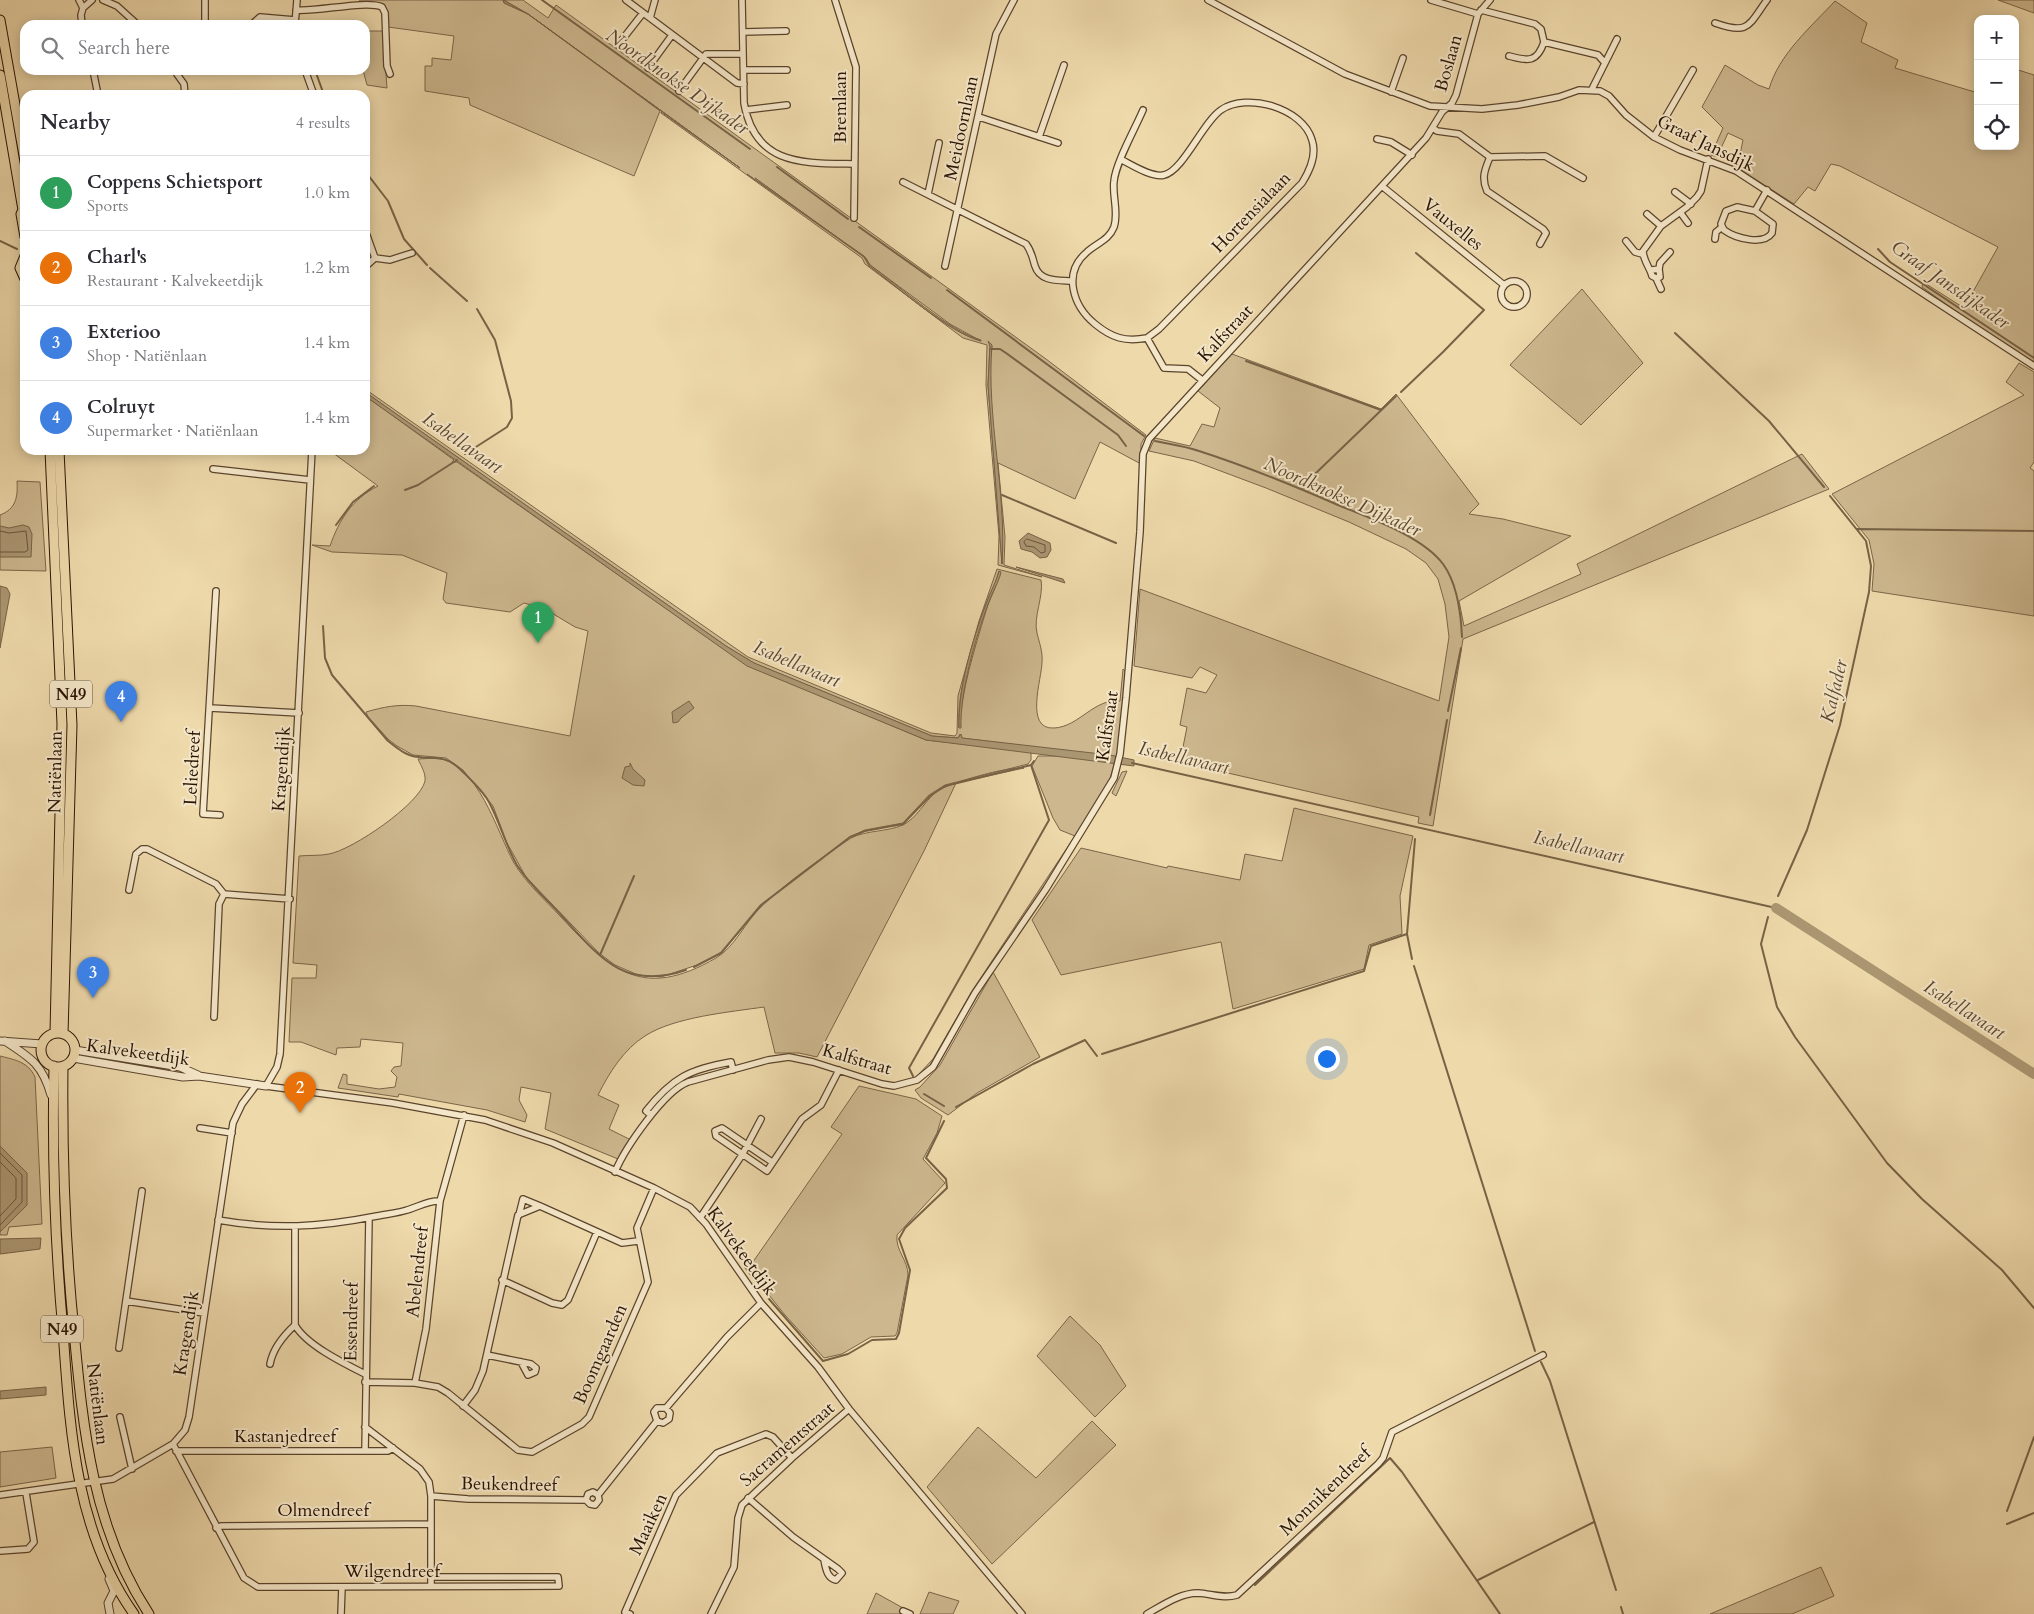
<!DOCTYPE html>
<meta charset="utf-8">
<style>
body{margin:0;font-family:Cardo,serif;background:#f2f2f3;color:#2b2b33}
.controls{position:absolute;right:15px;top:15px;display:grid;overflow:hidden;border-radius:10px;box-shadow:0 2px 12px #0003}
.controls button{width:45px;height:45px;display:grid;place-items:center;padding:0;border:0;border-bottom:1px solid #e1e1e2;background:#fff;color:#2b2b33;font:25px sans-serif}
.you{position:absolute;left:1326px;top:1058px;width:18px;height:18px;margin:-12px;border:4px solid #fff;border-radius:50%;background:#1a73e8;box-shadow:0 0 0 8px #1a73e833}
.badge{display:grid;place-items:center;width:32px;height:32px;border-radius:50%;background:#8f2418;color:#fff;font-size:16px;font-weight:700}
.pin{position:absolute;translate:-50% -41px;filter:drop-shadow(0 1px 2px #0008)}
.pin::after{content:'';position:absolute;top:26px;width:18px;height:15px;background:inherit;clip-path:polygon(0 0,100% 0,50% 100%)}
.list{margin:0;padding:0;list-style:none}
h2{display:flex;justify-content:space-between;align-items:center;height:65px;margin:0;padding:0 20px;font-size:21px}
h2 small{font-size:16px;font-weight:400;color:#7c7c81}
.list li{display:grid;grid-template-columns:32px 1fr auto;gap:15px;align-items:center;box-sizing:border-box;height:75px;padding:0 20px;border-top:1px solid #e1e1e2}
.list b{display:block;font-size:19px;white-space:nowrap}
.list p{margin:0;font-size:16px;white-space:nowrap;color:#7c7c81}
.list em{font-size:16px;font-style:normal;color:#7c7c81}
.icon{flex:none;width:28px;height:28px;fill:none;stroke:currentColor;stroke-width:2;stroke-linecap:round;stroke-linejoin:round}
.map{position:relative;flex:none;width:2034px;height:1614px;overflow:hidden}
.search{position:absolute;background:#fff;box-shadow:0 2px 12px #0003;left:20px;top:20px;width:350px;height:55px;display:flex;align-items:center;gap:12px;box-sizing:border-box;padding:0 18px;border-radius:15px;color:#7c7c81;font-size:19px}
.panel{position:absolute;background:#fff;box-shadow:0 2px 12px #0003;left:20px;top:90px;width:350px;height:365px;border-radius:15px}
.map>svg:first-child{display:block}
.green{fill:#cdb78e;stroke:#7b6548;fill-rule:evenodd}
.water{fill:#ab9672;stroke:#776245}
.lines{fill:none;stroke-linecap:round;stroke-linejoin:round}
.shore{stroke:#6a543a;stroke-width:1}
.stream{stroke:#776245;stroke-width:2}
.river{stroke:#ab9672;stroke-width:10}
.minor-casing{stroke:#5a442c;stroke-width:8}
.tertiary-casing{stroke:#5a442c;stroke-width:9}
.primary-casing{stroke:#291302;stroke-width:11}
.minor{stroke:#f4e6c8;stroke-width:5.5}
.tertiary{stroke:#f4e6c8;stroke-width:7}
.primary{stroke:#eed9ab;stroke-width:9}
.labels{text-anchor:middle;stroke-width:4;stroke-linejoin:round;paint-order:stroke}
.shield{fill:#f4e6c8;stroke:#66523d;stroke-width:1}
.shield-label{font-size:16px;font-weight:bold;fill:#291302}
.street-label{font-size:18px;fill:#291302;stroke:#f4e6c8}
.water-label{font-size:19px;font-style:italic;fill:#5d472f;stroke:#f4e6c8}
</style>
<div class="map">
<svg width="2034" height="1614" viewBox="0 0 2034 1614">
<rect width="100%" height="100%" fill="#eed9ab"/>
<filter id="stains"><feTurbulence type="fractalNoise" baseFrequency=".004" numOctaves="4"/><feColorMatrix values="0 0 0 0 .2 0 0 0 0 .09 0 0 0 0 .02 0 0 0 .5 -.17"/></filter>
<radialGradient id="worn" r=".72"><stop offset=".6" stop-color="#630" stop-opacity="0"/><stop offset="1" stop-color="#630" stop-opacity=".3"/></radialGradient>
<!-- green -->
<path class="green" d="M360,0h143l1,3 24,11 132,97 -26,65 -164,-71 -1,-7 -44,-7v-25h7v-8l19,2 3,-24 -66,-9v-12l-5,-11 -24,-2z
M504,0h19l25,18 8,-13 490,354 100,76 -5,9v20l-41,-22 -25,57 -77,-36 7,74 -1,28 38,12 -44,-12 1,-29 -13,-151 1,-40 -24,-7 -98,-74 -3,-6 -201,-145v-1l79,56 -212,-154zM755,178l111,80 4,7 80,59 31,17c-30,-7 -85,-55 -111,-75l-6,-9zM990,344l2,2c-10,72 15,145 10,218l-14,-179z
M1998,0h36v13z
M1835,1l32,22 -6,19 37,18 -3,8 83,25v53h37v-77l19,6v287l-49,-30 -63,-45 1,-5 41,26 34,-61 -158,-81 -9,-2 -16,27 -7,-4 -14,17 -59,-38 3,-2 5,-24 -15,-7 -11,24 -6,-2 12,-27 -21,-21 23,-42 33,20 11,4c10,-35 42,-62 66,-88z
M365,31h18l4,57 -20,-3 -4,-15h2z
M1582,289l61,74 -62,62 -71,-60z
M1232,354l149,55 15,-15 83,110 -10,10 34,5 68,17 -112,65 5,25 117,-52 -4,-10 225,-110 27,35 -366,150 -30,187 -15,-3 1,-6 -239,-55 7,-35 -7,-2 7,-37 19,5 11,-18 -17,-8 -8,11 -58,-12 6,-77 299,112 10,-64 -4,-33 -7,-25 -12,-16 -20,-14 -57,-27 -83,-34 -72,-27 -45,-10 6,-13 35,8 12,-22 12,3 6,-19 -22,-17z
M2019,363l15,9v90l-4,6 4,3v145l-162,-25 2,-27 -5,-24 -37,-46 192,-99 -18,-13z
M365,389l383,268 183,76 24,3 2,-3 1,-37 21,-75 18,-52 44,11c3,16 -8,37 -4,53 2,9 6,19 5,29 0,16 -18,68 12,66 25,-1 40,-30 66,-27l3,-32 3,3 -8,82 -2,3 -155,-19 -1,-4 -2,4 -26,-2 -178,-73 -28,-17 -361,-254zM999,571c-1,15 -9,26 -13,40 -12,39 -24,78 -27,117 -3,-35 15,-90 27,-124 4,-11 10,-21 13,-33z
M365,400h6l83,60 -2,2h5l290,203 179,75 103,11 2,2v7l-3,4 -83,21 -16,10 -26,28 -38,7 -15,7 -89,68 -36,44 -9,7 -19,9 -36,12 -23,-2 -23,-10 -16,-12 -73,-76 -19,-34 -14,-37 -30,-36 -17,-12 -33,-3 -16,-9 -8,-6 -21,-23 -2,-5c17,-5 32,-8 50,-6l154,30 18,-105 -13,-4 -30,-18 -21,-6 -14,9 -64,-9 -3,-4 4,-26 -45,-18 -70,-3 -20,-7 18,1c9,-26 22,-47 48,-60l-49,-36h36z
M17,481l23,1 6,89 -46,-1v-55c16,-6 18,-18 17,-34z
M1038,756h28l49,6 -6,20 -45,75 -91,135 -42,74 -13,9 15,-16 39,-68 103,-155 -15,-6 -7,-12 -21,-52z
M436,758c42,4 61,74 78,105 12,20 31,37 47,54 51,55 82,83 155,41 19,-11 29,-36 45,-51 27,-26 59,-48 90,-69 16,-8 36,-6 52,-13 14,-7 21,-23 33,-33 12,-9 73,-26 88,-24l-68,15 -32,68 -107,206 -18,-4h-24l-11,-46c-34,5 -90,10 -119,29 -21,13 -36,37 -47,59l21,10 -10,24 22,11 -13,19 -73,-30 6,-36 -30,-6 -2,13 8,15 -2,7 -38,-12 -88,-16 -1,3 -60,-9 5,-14 4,1v9l32,5 16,-2 2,-10 -6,-6 3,-4 7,-1 2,-23 -42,-4 -1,8 -23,1 -1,7 -35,-13h-12l3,-64h24l1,-13 -24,-2 6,-107c9,-1 21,0 30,-2 23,-4 91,-50 96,-73 1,-8 -4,-15 -7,-22z
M1127,771l-11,25 -4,-3 10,-21z
M1294,808l119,28 -13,60 2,38 -33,11 -5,24 -131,40 -12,-67 -160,33 -29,-55 49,-72 86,20 1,-2 72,14 5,-26 37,7z
M993,972l47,85 -63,36 -29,22 -27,-17 -6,-8 5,-3 20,-22z
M0,1056c16,4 28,6 35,21l7,147 -33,3 -2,8h-7z
M859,1086l57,13 26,17 -5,17 -14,26 22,24 -48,52c-2,15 11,25 11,40l-11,58 -2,3 -24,1 -29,17 -18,4 -39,-43 -37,-46 94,-135 -11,-7z
M1070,1316l30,29 26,41 -31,31 -58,-61z
M1092,1421l24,24 -124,119 -65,-77 51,-60 58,51z
M52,1447l4,31 -56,9v-35z
M1821,1567l13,29 -42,18h-82z
M929,1592l30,9 -6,13h-33z
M876,1593l27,15 -2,5 2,1h-36z"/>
<!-- water -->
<path class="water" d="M503,0l25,14 212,154 -212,-154 -24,-11z
M747,174l117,82 6,9c29,21 79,66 111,75v1c-33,-9 -82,-53 -112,-75l-5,-9z
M988,341l4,4c-6,74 15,146 10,219l-14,-179 2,-39z
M365,392l361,254 28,17 178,73 26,2 3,-4 1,4 148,17 24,5v6l-208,-26 -179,-74 -382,-270z
M23,525l6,2 3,7 -1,23h-31v-31l9,2z
M1028,533l22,10 1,7 -4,7 -7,1 -8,-6 -11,-3 -2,-8z
M1016,567l47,12 2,4z
M999,571l2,1 -1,4c-3,10 -9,18 -12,28 -13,36 -28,87 -27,124h-2c-1,-40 13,-87 27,-124 4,-12 10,-21 13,-33z
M0,586l7,2 3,6 -10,54z
M689,701l5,7 -13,10 -3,4 -5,1 -1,-11z
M630,763l3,6 12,11 -1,6 -11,-1 -11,-7 3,-11 5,-1z
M0,1146l27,27v32l-27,27z
M41,1238l-1,11 -40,5v-15z
M46,1387v8l-46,4v-8z"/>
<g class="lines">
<!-- shore -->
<path class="shore" d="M0,531l9,2 17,-2 2,19 -3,2h-25
M1027,539l18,6v7l-4,1 -7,-6 -8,-1 -2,-4z
M0,1153l22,22v27l-22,23
M0,1162l16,16v21l-16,17"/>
<!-- stream -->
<path class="stream" d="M542,0l208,149
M315,70l9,25
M777,167l71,52
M365,171l23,30 16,38 23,26
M859,227l72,51
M0,241l17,8
M1878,249l12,13 144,96
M430,268l37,33
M947,290l197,146
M1675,333l94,88 55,66
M991,349h9l6,4 112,82 8,11
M1246,361l135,49
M1401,392l42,-40 41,-42 -68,-57
M1155,441c14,3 30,5 44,10 47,15 93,34 139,54 31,13 84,31 105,59 14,19 18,50 19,73
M465,454l42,-27 5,-9 -1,-17 -16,-61 -18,-31
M1302,489l14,-16 80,-77
M405,490l13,-5 39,-25
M1002,495l114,48
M336,525l17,-23 21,-16
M1857,529l177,2
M323,626l2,32 7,17 56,66c9,7 18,15 30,16 21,2 28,-2 44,14 11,11 23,22 29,35 10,20 15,40 26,59 12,19 30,35 45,51 38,42 63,75 124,54
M1448,711l13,-63
M1132,763l644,145
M1430,815l17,-95
M1778,896l29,-66 33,-105 29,-133 2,-26 -5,-25 -36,-45
M1768,917l-7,27 16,63 18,30 92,126 35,36 80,71 32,38
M600,955l34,-79
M1412,959l-5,-25 8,-95
M1414,966l121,385
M694,967l27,-14 40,-48 89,-68 15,-6 38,-7 27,-28 15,-10 86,-21 3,-4
M1102,1054l262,-83 7,-25 36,-12
M913,1076l-4,-8 140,-248 -18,-55
M924,1094l20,12
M956,1107l77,-43 52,-24 12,16
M745,1267l24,32 54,62 25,-7 24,-14 24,-1 3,-6 11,-63 -11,-31 6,-11 42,-40 -1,-9 -20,-21 18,-37
M1541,1362l9,19 66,209
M2007,1511l27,-74
M2007,1524l27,-11
M1478,1580l116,-58
M1255,1585l135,-127 12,14 98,142
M1621,1607l2,7"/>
<!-- river -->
<path class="river" d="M1776,908l258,166"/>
<!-- minor casing -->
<g class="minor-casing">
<path id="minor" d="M79,0l4,8 -2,7 1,10
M103,0l14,6 21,19
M626,0l111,83 7,1
M742,0l2,103c11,63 59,60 110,61
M835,0l21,67 -2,151
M1208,0l137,74 85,32 52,3 36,-4 41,-8 20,-7 21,1 9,5 17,19 28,22 26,13 56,21 298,195
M1431,0l47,14
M83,8l9,-8
M296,10c22,2 70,-10 86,-3l3,6 2,53 3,8
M1481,10l54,14 6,5 3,13
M650,18l5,-18
M1715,23c34,12 33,3 52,-23
M205,25v-25
M251,25l9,-8 35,3
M295,25l2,-25
M743,32l43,-1
M618,45l25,-32
M1509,56c19,5 28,7 35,-14l54,13 7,8 -13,26
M1605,63l12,-24
M648,68l24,-33
M93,70l5,25
M174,70l10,14 1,11
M305,70l9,25
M744,70h43
M679,91l27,-37h37
M1391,92l12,-34
M746,110l41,-5
M1143,110c-8,19 -27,52 -29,71 -2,15 5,31 0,46 -5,13 -17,16 -27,25 -25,21 -14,54 8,72 17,14 30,18 52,14l17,30 24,1 14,11
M979,117l79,26
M1433,128l4,3 22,3 31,23 55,-1 38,22
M1039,137l25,-72
M1654,137l39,-67
M1377,139l14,3 21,13
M1490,157c-5,12 -9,21 -3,34l56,38 3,4 -6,11
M1122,160c10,5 30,18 42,15 19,-4 39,-53 57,-65 26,-18 82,-2 91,30 5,15 -2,30 -10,43l-143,146 -12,9
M903,182l123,62c6,8 6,13 9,22 5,16 23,14 37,15
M1383,187l121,98
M1675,192l16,12
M928,194l11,-51
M1755,211l18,13 -1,9c-9,13 -37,5 -48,-3l-3,-6 5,-13 11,-4 18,4 12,-21
M1680,212l8,11
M1647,214l14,12
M365,230l10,28 -10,9
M1715,239l1,-7 6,-5
M1626,241l9,11 7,2
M375,258l15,2 22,-7
M945,266l51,-232 18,-34
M1659,269l1,-6 10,-11
M1652,270l7,-1 1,8 -4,1 -4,-2c-2,-8 -9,-16 -9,-25l18,-25 26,-19 10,-10 4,-6 7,-32
M1656,278l5,11
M1501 294a13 13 0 1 1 26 0a13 13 0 1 1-26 0Z
M312,450l-32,604 -3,13 -11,19 127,17 92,17 68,23 101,45 36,19 16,17 55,79 57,64 31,42 173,205
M213,469l97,11
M216,591l-13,223 17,1
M210,708l89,5
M129,890l7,-36 6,-5h5l69,35 8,10 66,5
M214,1017l5,-113 5,-10
M651,1115l-5,-4c26,-33 44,-42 85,-49l2,8
M200,1128l32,5
M772,1162l-50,-34 -7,3 1,5 51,35 35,-52 19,-14 18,-35
M615,1172c10,-24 49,-81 73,-90l80,-22 21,-3 24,5 69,22 12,2 23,-6 16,-13 42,-74 71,-104 68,-111 6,-24 6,-56 14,-166 3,-78 6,-15 277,-301 16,-26 10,-9 4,-8 22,-81 12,-14
M519,1215l4,-16 17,7
M700,1218l42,-63 19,-36
M218,1220c57,10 103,7 159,-4 10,-2 21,-3 30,-6 11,-3 22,-10 33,-9
M295,1227v98c11,20 50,39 70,49
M502,1280l50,23 10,2 6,-5 29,-68
M126,1301l78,12
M119,1348l23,-157
M487,1355l44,9 5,4 -1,4 -7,3 -7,-13
M270,1364c3,-16 13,-28 25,-39
M365,1382l50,1 11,-54 14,-128 24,-86
M415,1383l23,4 10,6 70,57 14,2 50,-28 7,-7 59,-135 -11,-54 17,-40
M463,1406l12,-16 8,-19 35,-156 22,-9 82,37 16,-2
M666,1408l4,5 -1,6 -6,4 -6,-2 -3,-9 3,-4h9l61,-71 34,-34
M120,1417l12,52
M365,1427l55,42 9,13 2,14v90
M173,1444l71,134 14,9 301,-1 -1,-9h-126
M176,1451h212l5,-3
M365,1451l4,-233
M0,1495l113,-16 60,-35 12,-14 4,-13 44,-294 9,-19 15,-20
M598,1495l59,-74
M431,1496l37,3 118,1 4,4 5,1 4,-5 -1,-5 -5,-3 -5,2 -2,6
M748,1498l45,39 45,32 4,4 -6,7c-9,-2 -10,-11 -12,-20
M216,1528l5,-2 210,-2
M0,1551l28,-2 6,-7 -8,-49
M903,1611l7,3
M341,1614l1,-27
M630,1614l-5,-2 51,-117 41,-42 49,-19 7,3 19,21
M711,1614l23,-47 4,-49 4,-13 50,-47 57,-49
M1147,1614c16,-9 33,-21 51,-21 14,1 26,6 39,2l141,-131 5,-6 9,-26 151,-77"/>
</g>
<!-- tertiary casing -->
<g class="tertiary-casing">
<path id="tertiary" d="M0,1041l42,3
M5,1041c26,17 37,23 46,54
M75,1050l105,17 18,8
M73,1058l110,19 16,-1 67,10
M109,1579l5,12 -6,12 2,11"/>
</g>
<!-- primary casing -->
<g class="primary-casing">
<path id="primary" d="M0,20l25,141
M0,75l23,135 -2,4 4,23
M25,256l-5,12 5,11
M50,450l12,274 -7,309
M59,450l13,275 -9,309
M41 1050a17 17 0 1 1 34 0a17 17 0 1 1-34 0Z
M54,1066c-2,89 1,177 9,265 7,98 12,200 71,283
M63,1066c-1,89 2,177 11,265 9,99 19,198 75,283"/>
</g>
<!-- minor -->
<use href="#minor" class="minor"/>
<!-- tertiary -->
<use href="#tertiary" class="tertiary"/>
<!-- primary -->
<use href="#primary" class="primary"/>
</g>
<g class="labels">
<!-- shield labels -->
<g class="shield">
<rect x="50" y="680.5" width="42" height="27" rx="4"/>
<rect x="41" y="1315.5" width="42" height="27" rx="4"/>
</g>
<g class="shield-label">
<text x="71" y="700">N49</text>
<text x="62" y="1335">N49</text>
</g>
<!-- street labels -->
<g class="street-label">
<text transform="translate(1448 63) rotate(-74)" y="6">Boslaan</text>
<text transform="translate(840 107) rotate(-90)" y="6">Bremlaan</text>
<text transform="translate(961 128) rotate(-78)" y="6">Meidoornlaan</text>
<text transform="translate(1706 143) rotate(26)" y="6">Graaf Jansdijk</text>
<text transform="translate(1251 212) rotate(-46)" y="6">Hortensialaan</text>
<text transform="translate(1453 224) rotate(39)" y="6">Vauxelles</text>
<text transform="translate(1225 333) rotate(-47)" y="6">Kalfstraat</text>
<text transform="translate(1107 726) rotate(-82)" y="6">Kalfstraat</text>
<text transform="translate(192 768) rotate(-87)" y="6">Leliedreef</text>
<text transform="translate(281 769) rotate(-86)" y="6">Kragendijk</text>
<text transform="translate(55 772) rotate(-89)" y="6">Natiënlaan</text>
<text transform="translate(138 1052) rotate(8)" y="6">Kalvekeetdijk</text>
<text transform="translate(857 1059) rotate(16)" y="6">Kalfstraat</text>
<text transform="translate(742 1251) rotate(54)" y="6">Kalvekeetdijk</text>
<text transform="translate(417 1272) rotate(-84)" y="6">Abelendreef</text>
<text transform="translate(351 1322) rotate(-89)" y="6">Essendreef</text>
<text transform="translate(186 1333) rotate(-81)" y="6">Kragendijk</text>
<text transform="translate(600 1354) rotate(-66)" y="6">Boomgaarden</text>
<text transform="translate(98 1404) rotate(83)" y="6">Natiënlaan</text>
<text x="285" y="1442">Kastanjedreef</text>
<text transform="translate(787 1444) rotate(-41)" y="6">Sacramentstraat</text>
<text transform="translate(509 1484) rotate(1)" y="6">Beukendreef</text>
<text transform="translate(1325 1491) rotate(-44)" y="6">Monnikendreef</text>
<text x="323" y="1516">Olmendreef</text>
<text transform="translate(648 1524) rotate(-65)" y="6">Maaiken</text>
<text x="392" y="1577">Wilgendreef</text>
</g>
<!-- water labels -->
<g class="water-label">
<text transform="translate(678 81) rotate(35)" y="7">Noordknokse Dijkader</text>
<text transform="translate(1951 284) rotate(35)" y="7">Graaf Jansdijkader</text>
<text transform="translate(463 442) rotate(35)" y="7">Isabellavaart</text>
<text transform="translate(1343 496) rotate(24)" y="7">Noordknokse Dijkader</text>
<text transform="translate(797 663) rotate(23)" y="7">Isabellavaart</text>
<text transform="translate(1833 691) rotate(-77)" y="7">Kalfader</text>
<text transform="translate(1184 757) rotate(13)" y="7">Isabellavaart</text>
<text transform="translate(1579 846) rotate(13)" y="7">Isabellavaart</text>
<text transform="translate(1965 1009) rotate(33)" y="7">Isabellavaart</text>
</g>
</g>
<rect width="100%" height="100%" filter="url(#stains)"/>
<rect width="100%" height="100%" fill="url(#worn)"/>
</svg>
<div class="controls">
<button>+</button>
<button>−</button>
<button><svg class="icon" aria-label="locate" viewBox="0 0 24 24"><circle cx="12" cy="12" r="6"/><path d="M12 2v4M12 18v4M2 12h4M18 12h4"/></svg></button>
</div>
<div class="you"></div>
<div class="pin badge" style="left:538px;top:643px;background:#2e9e5b">1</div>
<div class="pin badge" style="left:300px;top:1113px;background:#e8710a">2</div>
<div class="pin badge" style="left:93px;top:998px;background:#3f7fe0">3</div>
<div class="pin badge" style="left:121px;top:722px;background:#3f7fe0">4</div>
<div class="search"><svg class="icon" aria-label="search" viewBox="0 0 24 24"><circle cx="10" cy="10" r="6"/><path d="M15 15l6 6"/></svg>Search here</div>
<section class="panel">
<h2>Nearby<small>4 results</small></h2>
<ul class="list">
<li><span class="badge" style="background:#2e9e5b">1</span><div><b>Coppens Schietsport</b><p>Sports</p></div><em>1.0 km</em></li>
<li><span class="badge" style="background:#e8710a">2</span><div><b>Charl's</b><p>Restaurant · Kalvekeetdijk</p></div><em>1.2 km</em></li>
<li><span class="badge" style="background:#3f7fe0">3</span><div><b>Exterioo</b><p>Shop · Natiënlaan</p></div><em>1.4 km</em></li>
<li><span class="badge" style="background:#3f7fe0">4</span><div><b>Colruyt</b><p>Supermarket · Natiënlaan</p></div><em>1.4 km</em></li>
</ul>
</section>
</div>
